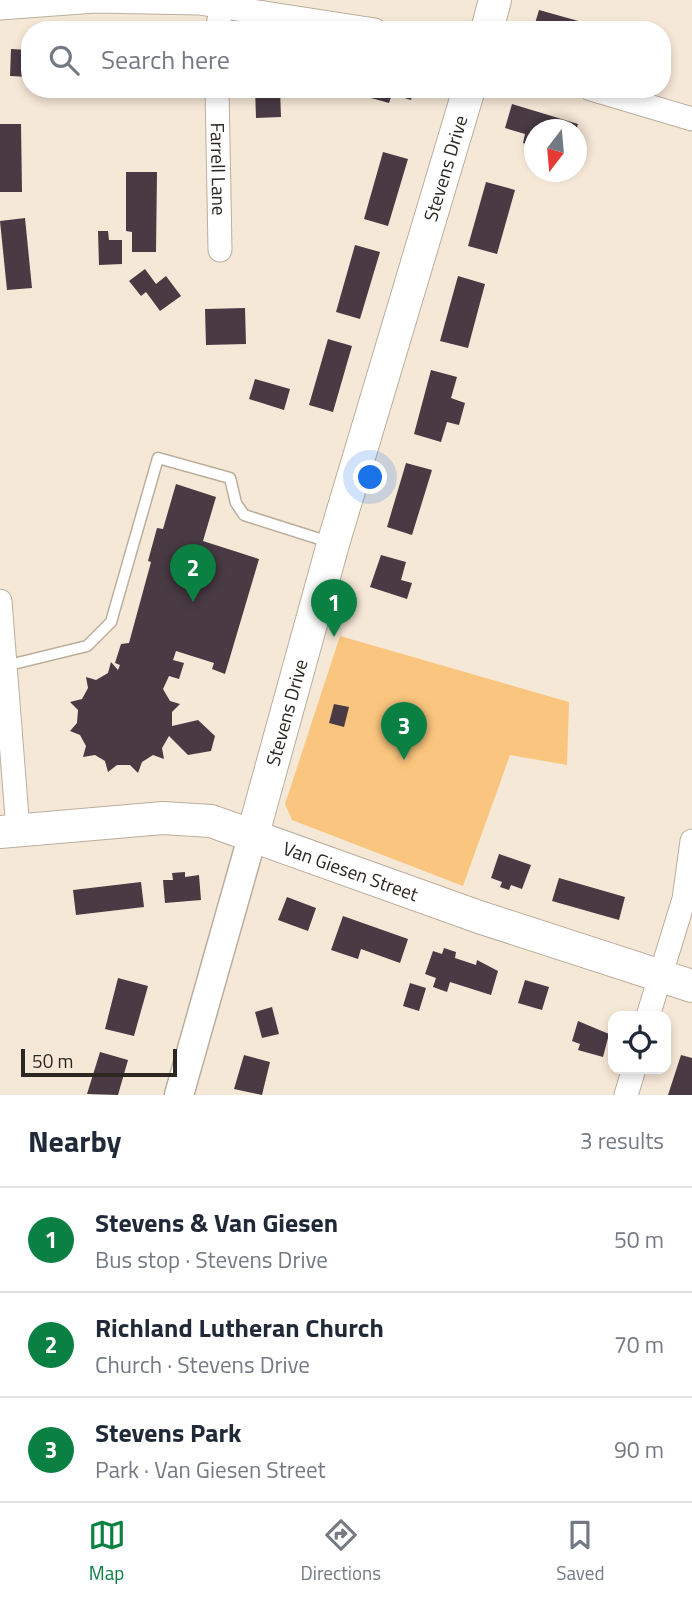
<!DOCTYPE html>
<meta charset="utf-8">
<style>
body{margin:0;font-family:"Titillium Web",sans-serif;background:#f6f6f7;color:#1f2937}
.controls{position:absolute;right:21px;bottom:21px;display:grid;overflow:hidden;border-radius:14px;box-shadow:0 4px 10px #0003}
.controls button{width:63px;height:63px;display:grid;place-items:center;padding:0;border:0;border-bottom:2px solid #e0e1e3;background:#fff;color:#1f2937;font:35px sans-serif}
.compass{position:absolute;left:524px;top:119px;width:63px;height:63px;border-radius:50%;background:#fff;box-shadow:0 4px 10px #0003;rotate:196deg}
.scale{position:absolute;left:21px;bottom:18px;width:156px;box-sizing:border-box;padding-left:7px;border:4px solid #2c2721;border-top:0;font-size:19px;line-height:24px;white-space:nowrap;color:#2c2721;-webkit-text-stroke:5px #f6e8d7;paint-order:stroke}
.you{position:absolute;left:371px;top:478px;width:24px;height:24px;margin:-18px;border:5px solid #fff;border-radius:50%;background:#1a73e8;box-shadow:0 0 0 10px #1a73e833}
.badge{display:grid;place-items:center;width:46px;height:46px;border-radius:50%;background:#0b8043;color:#fff;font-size:23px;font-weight:700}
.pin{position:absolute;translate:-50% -58px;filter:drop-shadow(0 2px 4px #0008)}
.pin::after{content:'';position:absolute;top:37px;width:24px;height:21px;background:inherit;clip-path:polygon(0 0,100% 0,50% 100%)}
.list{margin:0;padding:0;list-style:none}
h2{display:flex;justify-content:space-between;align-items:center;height:91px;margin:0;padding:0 28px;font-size:30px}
h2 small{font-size:23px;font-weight:400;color:#747a83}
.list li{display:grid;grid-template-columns:46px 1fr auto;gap:21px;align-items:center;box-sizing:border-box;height:105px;padding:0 28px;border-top:2px solid #e0e1e3}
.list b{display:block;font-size:26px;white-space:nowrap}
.list p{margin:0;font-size:23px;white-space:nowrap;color:#747a83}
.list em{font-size:23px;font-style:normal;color:#747a83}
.icon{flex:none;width:38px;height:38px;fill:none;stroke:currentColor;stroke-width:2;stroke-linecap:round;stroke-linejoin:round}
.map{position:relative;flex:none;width:692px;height:1095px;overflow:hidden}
.search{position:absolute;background:#fff;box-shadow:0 4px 10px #0003;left:21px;right:21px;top:21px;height:77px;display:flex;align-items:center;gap:18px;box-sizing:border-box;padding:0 24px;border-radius:28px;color:#747a83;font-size:26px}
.sheet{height:406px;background:#fff}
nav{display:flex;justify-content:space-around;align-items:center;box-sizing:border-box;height:98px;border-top:2px solid #e0e1e3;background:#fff;font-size:19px;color:#747a83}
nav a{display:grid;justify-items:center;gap:4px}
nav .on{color:#0b8043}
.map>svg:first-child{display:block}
.green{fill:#fac57e}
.building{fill:#493a44}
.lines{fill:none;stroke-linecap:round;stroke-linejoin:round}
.service-casing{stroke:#baae9d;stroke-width:13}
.minor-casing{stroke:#baae9d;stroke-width:25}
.tertiary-casing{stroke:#baae9d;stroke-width:31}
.secondary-casing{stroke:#baae9d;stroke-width:34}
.service{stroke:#fff;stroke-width:10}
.minor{stroke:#fff;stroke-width:23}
.tertiary{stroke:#fff;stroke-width:28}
.secondary{stroke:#fff;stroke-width:32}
.labels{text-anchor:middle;stroke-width:7;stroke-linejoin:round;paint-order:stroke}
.street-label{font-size:19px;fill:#2c2721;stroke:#f6e8d7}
</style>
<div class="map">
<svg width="692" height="1095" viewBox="0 0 692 1095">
<rect width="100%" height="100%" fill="#f6e8d7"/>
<!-- green -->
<path class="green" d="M340,636l229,66 -2,63 -57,-10 -47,131 -171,-66 -7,-16z"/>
<!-- building -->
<path class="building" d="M539,10l68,19v1h-74z
M11,49l19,1v27l-20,-1z
M255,89h25l1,28 -25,1z
M306,89h27v7l-27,1z
M353,89h61l-3,11 -19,-6 -3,9 -36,-10z
M512,104l66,20 -2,6h-42v16l-11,-3 2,-9 -20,-6z
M0,124h21l1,68h-22z
M383,152l25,7 -20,67 -24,-7z
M126,172h31l-1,80h-24v-20l-6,-1z
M486,182l29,8 -18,64 -29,-8z
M25,218l7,70 -25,2 -7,-69z
M98,231h10l1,9h13v24l-23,1z
M355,245l25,7 -20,67 -24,-7z
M145,269l11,15 10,-8 15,20 -21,15 -14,-19 -5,4 -12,-15z
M458,276l27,8 -17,64 -28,-7z
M245,308l1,36 -40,1 -1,-36z
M328,339l24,7 -19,66 -24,-7z
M431,370l26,7 -6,21 14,5 -6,22 -12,-3 -6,20 -27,-8z
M255,379l35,10 -6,21 -35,-11z
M406,463l26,7 -20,65 -25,-8z
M176,484l40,13 -13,44 56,18 -34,115 -13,-5 2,-6 -38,-12 -3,9 11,3 -5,16 -10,-3 -6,13 7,12 10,3 -8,8v14l26,-6 17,16 -4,15 -23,4 -19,-19 -7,12 2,11 -11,-4 -11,7 -4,11 -8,-8h-13l-9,7 -3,-11 -10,-6 -12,2 3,-11 -6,-11 -10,-4 7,-8 1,-13 -8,-8 12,-3 6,-11 -2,-11 10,3 12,-7 3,-11 7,8 2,-5 -5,-2 6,-19 8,-1 22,-81 -3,-1 9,-33 6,1z
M381,555l25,7 -5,18 11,3 -5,16 -37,-12z
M334,704l15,3 -5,20 -15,-4z
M499,854l32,11 -9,24 -11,-4 -2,5 -9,-3 2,-5 -11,-4z
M185,872v5l14,-2 2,25 -36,3 -2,-23h10l-1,-7z
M559,878l66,19 -6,23 -67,-19z
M141,882l3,25 -68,8 -3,-25z
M287,897l29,11 -8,23 -30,-11z
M343,916l65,23 -8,24 -39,-14 -3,10 -27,-9z
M444,948l12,4 -1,6 21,7 1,-5 21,11 -7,24 -41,-13 -3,10 -14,-5 3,-9 -11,-4 8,-23 9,3z
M118,978l30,8 -14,50 -29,-7z
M525,980l24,7 -7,23 -24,-7z
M410,983l16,5 -7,23 -16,-5z
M272,1007l7,27 -17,4 -7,-26z
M578,1021l31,13 -6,23 -25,-7 2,-6 -8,-3z
M100,1052l28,8 -10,35 -31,-1z
M244,1055l26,7 -8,33 -28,-6z
M681,1055l11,3v37h-24z"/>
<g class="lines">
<!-- service casing -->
<g class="service-casing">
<path id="service" d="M5,666l82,-20 24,-24 47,-164 72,20 6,25 8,12 85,27"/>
</g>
<!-- minor casing -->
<g class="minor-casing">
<g id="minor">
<path d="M0,8l95,-7 104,2 176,27"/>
<path d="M217,30l6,-30"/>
<path id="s1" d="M217,89l3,161"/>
<path d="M591,89l101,30"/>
<path d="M0,601l18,229"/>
<path d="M648,1016l36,-117 8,-58"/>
<path d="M626,1095l8,-26"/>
</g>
</g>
<!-- tertiary casing -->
<g class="tertiary-casing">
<path id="tertiary" d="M179,1095l74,-261"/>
</g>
<!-- secondary casing -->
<g class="secondary-casing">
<g id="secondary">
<path d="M487,30l8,-30"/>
<path id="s2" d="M0,832l163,-14 48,3 268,96 213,69"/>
<path id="s3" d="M253,834l80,-290 136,-455"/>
</g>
</g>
<!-- service -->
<use href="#service" class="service"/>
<!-- minor -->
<use href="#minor" class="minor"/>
<!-- tertiary -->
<use href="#tertiary" class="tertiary"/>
<!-- secondary -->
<use href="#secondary" class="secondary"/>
</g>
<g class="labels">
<!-- street labels -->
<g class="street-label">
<text dy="7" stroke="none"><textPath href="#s3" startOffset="693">Stevens Drive</textPath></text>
<text dy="7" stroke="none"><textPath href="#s1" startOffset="80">Farrell Lane</textPath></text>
<text dy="7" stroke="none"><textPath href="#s3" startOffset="126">Stevens Drive</textPath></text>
<text dy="7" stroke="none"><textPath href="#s2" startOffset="360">Van Giesen Street</textPath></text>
</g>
</g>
</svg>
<div class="controls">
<button><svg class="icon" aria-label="locate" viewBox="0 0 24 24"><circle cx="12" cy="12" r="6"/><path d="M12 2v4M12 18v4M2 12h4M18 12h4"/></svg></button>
</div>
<svg class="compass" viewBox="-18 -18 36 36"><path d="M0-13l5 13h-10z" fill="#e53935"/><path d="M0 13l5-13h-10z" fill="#747a83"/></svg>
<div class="scale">50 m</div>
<div class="you"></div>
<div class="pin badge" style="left:334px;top:637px">1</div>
<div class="pin badge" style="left:193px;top:602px">2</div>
<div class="pin badge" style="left:404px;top:760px">3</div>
<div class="search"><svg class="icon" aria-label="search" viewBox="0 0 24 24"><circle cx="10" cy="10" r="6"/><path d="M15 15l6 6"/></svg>Search here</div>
</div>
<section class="sheet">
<h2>Nearby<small>3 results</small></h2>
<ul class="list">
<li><span class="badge">1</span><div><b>Stevens &amp; Van Giesen</b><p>Bus stop · Stevens Drive</p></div><em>50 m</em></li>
<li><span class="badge">2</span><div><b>Richland Lutheran Church</b><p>Church · Stevens Drive</p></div><em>70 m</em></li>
<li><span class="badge">3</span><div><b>Stevens Park</b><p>Park · Van Giesen Street</p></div><em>90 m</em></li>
</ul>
</section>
<nav>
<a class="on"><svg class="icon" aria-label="map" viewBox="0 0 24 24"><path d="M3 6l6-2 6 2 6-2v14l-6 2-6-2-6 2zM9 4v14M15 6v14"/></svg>Map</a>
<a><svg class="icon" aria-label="directions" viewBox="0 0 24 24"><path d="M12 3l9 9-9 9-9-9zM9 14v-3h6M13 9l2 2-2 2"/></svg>Directions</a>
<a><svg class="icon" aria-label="saved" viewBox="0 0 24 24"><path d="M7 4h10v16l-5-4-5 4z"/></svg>Saved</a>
</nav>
